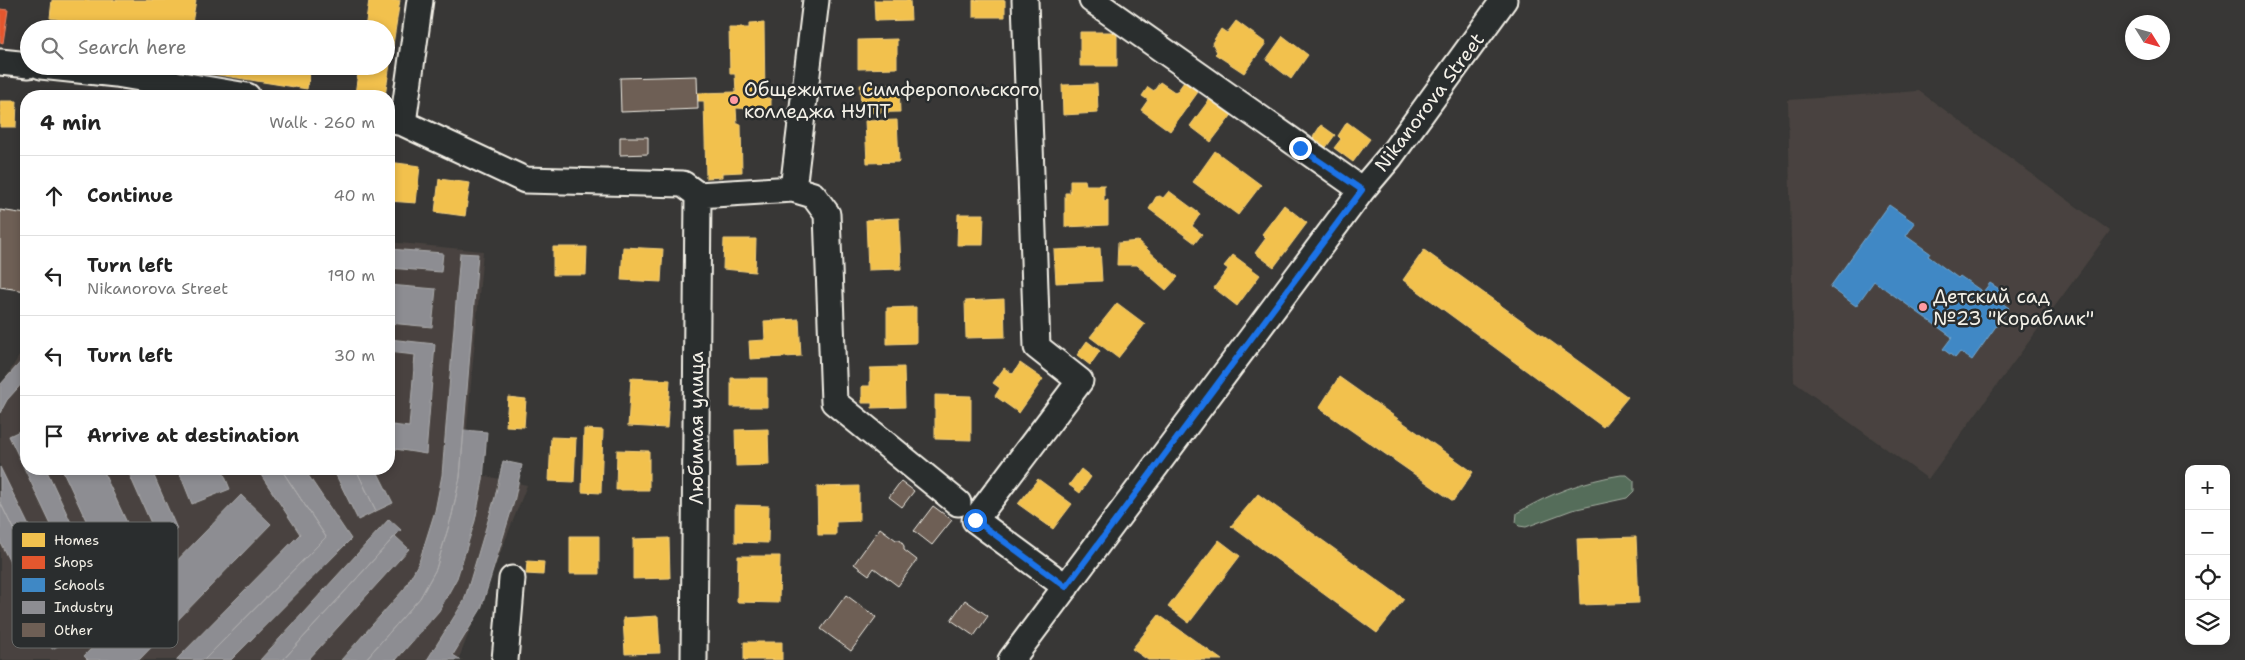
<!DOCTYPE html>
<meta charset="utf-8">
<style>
body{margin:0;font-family:"Shantell Sans",sans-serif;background:#f2f2f2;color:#222}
.controls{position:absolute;right:15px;bottom:15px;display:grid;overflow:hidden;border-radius:10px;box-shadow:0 2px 8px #0003}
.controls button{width:45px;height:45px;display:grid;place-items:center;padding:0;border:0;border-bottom:1px solid #e0e0e0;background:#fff;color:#222;font:25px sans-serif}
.compass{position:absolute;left:2125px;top:15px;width:45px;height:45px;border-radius:50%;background:#fff;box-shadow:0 2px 8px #0003;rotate:127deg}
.stop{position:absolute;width:15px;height:15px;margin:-11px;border:4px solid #1a73e8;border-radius:50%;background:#fff}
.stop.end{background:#1a73e8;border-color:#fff;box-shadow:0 1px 5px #0008}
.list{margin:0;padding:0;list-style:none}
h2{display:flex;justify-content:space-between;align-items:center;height:65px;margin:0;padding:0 20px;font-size:21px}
h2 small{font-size:16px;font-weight:400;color:#767676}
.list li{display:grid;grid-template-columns:32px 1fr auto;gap:15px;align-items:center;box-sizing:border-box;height:80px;padding:0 20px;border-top:1px solid #e0e0e0}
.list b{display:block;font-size:19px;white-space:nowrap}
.list p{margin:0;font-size:16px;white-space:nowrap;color:#767676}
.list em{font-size:16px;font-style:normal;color:#767676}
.icon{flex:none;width:28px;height:28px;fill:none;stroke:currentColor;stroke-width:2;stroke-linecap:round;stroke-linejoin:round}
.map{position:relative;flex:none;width:2245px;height:660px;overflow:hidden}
.search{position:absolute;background:#fff;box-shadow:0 2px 8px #0003;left:20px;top:20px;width:375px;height:55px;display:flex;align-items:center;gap:12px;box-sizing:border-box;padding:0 18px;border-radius:28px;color:#767676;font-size:19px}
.panel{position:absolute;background:#fff;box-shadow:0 2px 8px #0003;left:20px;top:90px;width:375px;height:385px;border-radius:20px}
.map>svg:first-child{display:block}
.built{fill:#48433f}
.green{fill:#556d5a;stroke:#a4afa1}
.homes{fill:#f2c14e;stroke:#f3cf7c}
.shops{fill:#e4572e;stroke:#e98566}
.schools{fill:#3f88c5;stroke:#75a8d0}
.industry{fill:#8d8d92;stroke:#acabac}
.building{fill:#6e5f55;stroke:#f4f1e8}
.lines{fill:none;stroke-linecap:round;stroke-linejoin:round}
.minor-casing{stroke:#f4f1e8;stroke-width:29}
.minor{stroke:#2a2d2e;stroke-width:25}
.route{stroke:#1a73e8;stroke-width:6}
.poi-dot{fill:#ff9aa2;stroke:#2a2d2e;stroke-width:2}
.labels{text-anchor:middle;stroke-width:5;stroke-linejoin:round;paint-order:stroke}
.poi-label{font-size:19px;fill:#f4f1e8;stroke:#2a2d2e;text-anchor:start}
.street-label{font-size:19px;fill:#f4f1e8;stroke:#2a2d2e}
.key{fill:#2a2d2e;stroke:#676866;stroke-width:1}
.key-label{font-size:14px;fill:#f4f1e8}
</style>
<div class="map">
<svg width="2245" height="660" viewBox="0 0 2245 660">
<rect width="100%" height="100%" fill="#383736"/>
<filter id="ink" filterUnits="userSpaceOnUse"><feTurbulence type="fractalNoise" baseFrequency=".02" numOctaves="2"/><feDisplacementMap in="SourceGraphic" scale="10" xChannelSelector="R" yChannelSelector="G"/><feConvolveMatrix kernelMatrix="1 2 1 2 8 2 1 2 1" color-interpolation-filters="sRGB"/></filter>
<g filter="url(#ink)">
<!-- built -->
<path class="built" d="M1919,91l191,140 -182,248 -134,-97 -6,-282z
M389,242l94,9 -20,220 64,14 -68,173 4,2h-463v-273l26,-42v124h363z"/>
<!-- green -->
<path class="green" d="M1621,475h6l7,6v10l-7,7 -55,12 -46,17 -7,-1 -3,-3 1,-10c34,-20 66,-32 104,-38z"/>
<!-- homes -->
<path class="homes" d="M52,0h144l-5,29h-69l-72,-11z
M369,0h31l-15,96 -30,-2 4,-28h27v-37h-21z
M874,0h36l1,20 -36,1z
M973,0h32v17h-32z
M1236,21l30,22 -22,30 -29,-19 2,-2 -5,-9 9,-14 6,4z
M764,23l1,75h6v12l-35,-2 1,16h4l1,48 -20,1v4l-16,1 -2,-77h-6v-8l38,-1 -1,-18h-5l-1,-46h20v-4z
M1080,32h37v34h-37z
M1283,36l25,19 -17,24 -25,-19z
M897,39v29l-39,1v-29z
M201,66h110l-4,23 -107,-17z
M1160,82l16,11 8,-11 14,10 -28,39 -29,-21 7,-10 -6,-4 6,-9 6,4z
M1097,84l1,29 -35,2 -1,-30z
M860,85h39l1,27 -39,1z
M1212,96l22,16 -23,30 -21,-16z
M0,101h17l-1,26h-16z
M897,120l2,42 -32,1 -2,-42z
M1347,122l23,17 -17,23 -19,-14 7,-9 -3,-3z
M1321,125l14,10 -11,15 -13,-10z
M1215,151l46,34 -23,30 -45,-33z
M389,162l31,4 -4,37 -27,-2z
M439,179l31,4 -5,33 -30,-4z
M1070,180h15l1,5h18v16l4,-1v25l-43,2v-34h5z
M1169,191l31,23 -8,12 10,8 -7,9 -46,-34 7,-12 4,-1 3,2z
M1284,205l23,18 -33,44 -19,-14 11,-15 -4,-4z
M958,214h26l-1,31h-26z
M899,218l2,51 -33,1 -2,-50z
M724,239h32l-1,33 -32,-3z
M1138,241l40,36 -12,13 -29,-25h-20l1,-22z
M553,247h34l-1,28h-33z
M623,247l40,2 -2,33 -40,-2z
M1100,248l2,33 -46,2 -2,-33z
M1424,250l204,147 -25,30 -200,-147z
M1233,255l27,20 -23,31 -23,-18 14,-19 -4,-3z
M1004,299l1,38 -39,1 -1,-37z
M1117,303l28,21 -27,34 -28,-21z
M916,307v36l-29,1v-36z
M799,319l2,37 -51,3 -1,-18 16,-1 -1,-19z
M1087,341l13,10 -10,14 -13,-10z
M1020,363l23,16 -24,34 -24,-17 5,-8 -7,-5 11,-15 9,6z
M904,367l1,40 -33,1v-5h-10v-17h8v-18z
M1339,377l134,95 -20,29 -134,-93z
M631,378l39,2 -3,48 -39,-2z
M731,378h36v29h-36z
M935,395l36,1v44l-36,-1z
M508,397l18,2 -2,28 -18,-1z
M584,429l19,1 -2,63 -19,-1z
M768,429l1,36 -33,1 -1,-36z
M551,437l25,1 -2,44 -25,-1z
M617,450l32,1v39h-33z
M1081,469l10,8 -11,16 -11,-8z
M1038,479l34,25 -19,25 -35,-25z
M859,486v35l-23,1v13h-18l-1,-48z
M1258,494l146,105 -27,34 -146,-107z
M735,505l34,1 -1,37 -33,-1z
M570,536h29v38h-29z
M1636,537l3,66 -59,2 -3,-66z
M669,538l1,40 -37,1v-40z
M1219,540l21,16 -51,67 -21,-16z
M738,556h42l-1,47 -42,-1z
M527,561l17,1 -1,13 -17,-1z
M1159,615l63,45h-74l-16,-11z
M658,616l2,37 -35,1 -2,-36z
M744,642h38v18h-38z"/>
<!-- shops -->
<path class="shops" d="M0,9l8,1 -5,33 -3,-1z"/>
<!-- schools -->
<path class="schools" d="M1889,205l26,18 -9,13 24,17 -2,3 30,22 2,-2 23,16 7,-9 14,9 -6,8 11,8 -37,52 -12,-8 -5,6 -12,-9 9,-12 -78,-56 -18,25 -26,-19z"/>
<!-- industry -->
<path class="industry" d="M389,249l54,4 -2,19 -52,-4z
M460,253l18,1 -18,223 -8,38 -16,54 -16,29 -55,62h-24l64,-72 14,-26 16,-51 7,-36z
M389,285l47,4 -4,38 -43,-4z
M389,339l46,5 -9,110 -37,-6 3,-23 17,2 6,-72 -26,-3z
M26,356v23l-19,21 -7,13v-28z
M26,428v41h20l50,107 -17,8 -70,-148z
M464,430l23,2 -4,48 -8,41 -18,57 -18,33 -43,49h-31l55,-62 16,-29 16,-54 8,-38z
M503,461l19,4 -8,37 -33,107 -28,46 8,5h-34l37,-59 31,-104z
M0,467l82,167 -14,7 -68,-139z
M62,469h40l50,107 -33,15z
M127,469h24l26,60 -20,8z
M178,469h44l8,20 -38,15z
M257,469h24l45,68 -122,123h-28l124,-126z
M281,469h23l47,70 -120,121h-27l122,-123z
M333,469h23l20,42 -18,9z
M356,469h20l17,34 -17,8z
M241,495l30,29 -132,136h-51l-4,-4z
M0,502l68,139 -16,8 -52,-107z
M389,519l12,11 -6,6 -112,124h-23z
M395,536l14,13 -101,111h-25z"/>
<!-- building -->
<path class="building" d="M697,76l1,33 -77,3 -1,-34z
M620,137h28v17l-28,1z
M0,210l26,4v77l-26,-4z
M901,481l13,10 -12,16 -13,-10z
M933,506l19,14 -20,25 -18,-14z
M880,528l16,12h4l4,6v4l13,10 -19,26 -24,-18 -5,7 -15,-11z
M846,595l30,22 -25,34 -30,-22z
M965,600l23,16 -14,20 -23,-16z"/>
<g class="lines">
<!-- minor casing -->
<g class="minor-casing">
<path id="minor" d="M1025,0l12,347 43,34 -105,139 91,67
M1092,0l270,190
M0,62l29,3
M41,66l75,8 131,22
M389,120l14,3 122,57 158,4 15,11 95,-6 20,6 14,19 7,188 124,101
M403,123l17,-123
M793,189l23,-189
M505,660l7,-81
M694,660l4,-465
M1011,660l351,-470 28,-33 114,-157"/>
</g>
<!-- minor -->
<use href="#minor" class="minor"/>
</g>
</g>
<g class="lines" filter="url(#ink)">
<!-- route -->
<path class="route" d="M975,520l91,67 296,-397 -62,-42"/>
</g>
<!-- markers -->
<g class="poi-dot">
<circle cx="734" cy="100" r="5"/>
<circle cx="1923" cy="307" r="5"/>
</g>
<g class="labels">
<!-- poi labels -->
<g class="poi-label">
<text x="744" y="96">Общежитие Симферопольского<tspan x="744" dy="22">колледжа НУПТ</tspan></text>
<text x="1933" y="303">Детский сад<tspan x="1933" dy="22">№23 "Кораблик"</tspan></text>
</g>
<!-- street labels -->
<g class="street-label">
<text transform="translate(1429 102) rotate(-53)" y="7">Nikanorova Street</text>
<text transform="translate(696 428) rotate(-90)" y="7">Любимая улица</text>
</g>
</g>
<!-- legend -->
<rect x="12" y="522" width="166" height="126" rx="8" class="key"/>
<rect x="22" y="533" width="23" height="14" fill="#f2c14e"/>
<rect x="22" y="556" width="23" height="13" fill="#e4572e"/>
<rect x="22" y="578" width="23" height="14" fill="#3f88c5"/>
<rect x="22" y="601" width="23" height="13" fill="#8d8d92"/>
<rect x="22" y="623" width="23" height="14" fill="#6e5f55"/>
<g class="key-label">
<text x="54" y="545">Homes</text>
<text x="54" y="567">Shops</text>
<text x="54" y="590">Schools</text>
<text x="54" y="612">Industry</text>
<text x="54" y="635">Other</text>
</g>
</svg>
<div class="controls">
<button>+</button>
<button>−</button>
<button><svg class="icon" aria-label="locate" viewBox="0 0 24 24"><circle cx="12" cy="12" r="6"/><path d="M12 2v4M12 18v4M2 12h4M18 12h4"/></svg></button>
<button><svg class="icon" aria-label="layers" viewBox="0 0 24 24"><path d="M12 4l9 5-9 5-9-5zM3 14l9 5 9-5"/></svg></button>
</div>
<svg class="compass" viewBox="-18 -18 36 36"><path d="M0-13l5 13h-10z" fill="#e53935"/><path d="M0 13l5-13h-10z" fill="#767676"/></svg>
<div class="stop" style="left:975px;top:520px"></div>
<div class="stop end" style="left:1300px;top:148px"></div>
<div class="search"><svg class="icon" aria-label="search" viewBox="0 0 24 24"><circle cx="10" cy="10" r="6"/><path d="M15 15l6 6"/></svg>Search here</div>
<section class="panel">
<h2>4 min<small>Walk · 260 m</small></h2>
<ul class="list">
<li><svg class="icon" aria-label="ahead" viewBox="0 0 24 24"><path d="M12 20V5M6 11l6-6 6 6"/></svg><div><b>Continue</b></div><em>40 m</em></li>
<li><svg class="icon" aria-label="left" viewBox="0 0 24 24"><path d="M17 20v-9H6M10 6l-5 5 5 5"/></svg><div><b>Turn left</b><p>Nikanorova Street</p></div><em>190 m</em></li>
<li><svg class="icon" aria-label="left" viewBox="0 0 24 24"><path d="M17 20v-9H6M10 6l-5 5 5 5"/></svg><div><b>Turn left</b></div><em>30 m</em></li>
<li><svg class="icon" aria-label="arrive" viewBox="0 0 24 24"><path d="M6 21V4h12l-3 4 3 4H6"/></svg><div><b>Arrive at destination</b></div></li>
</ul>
</section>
</div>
